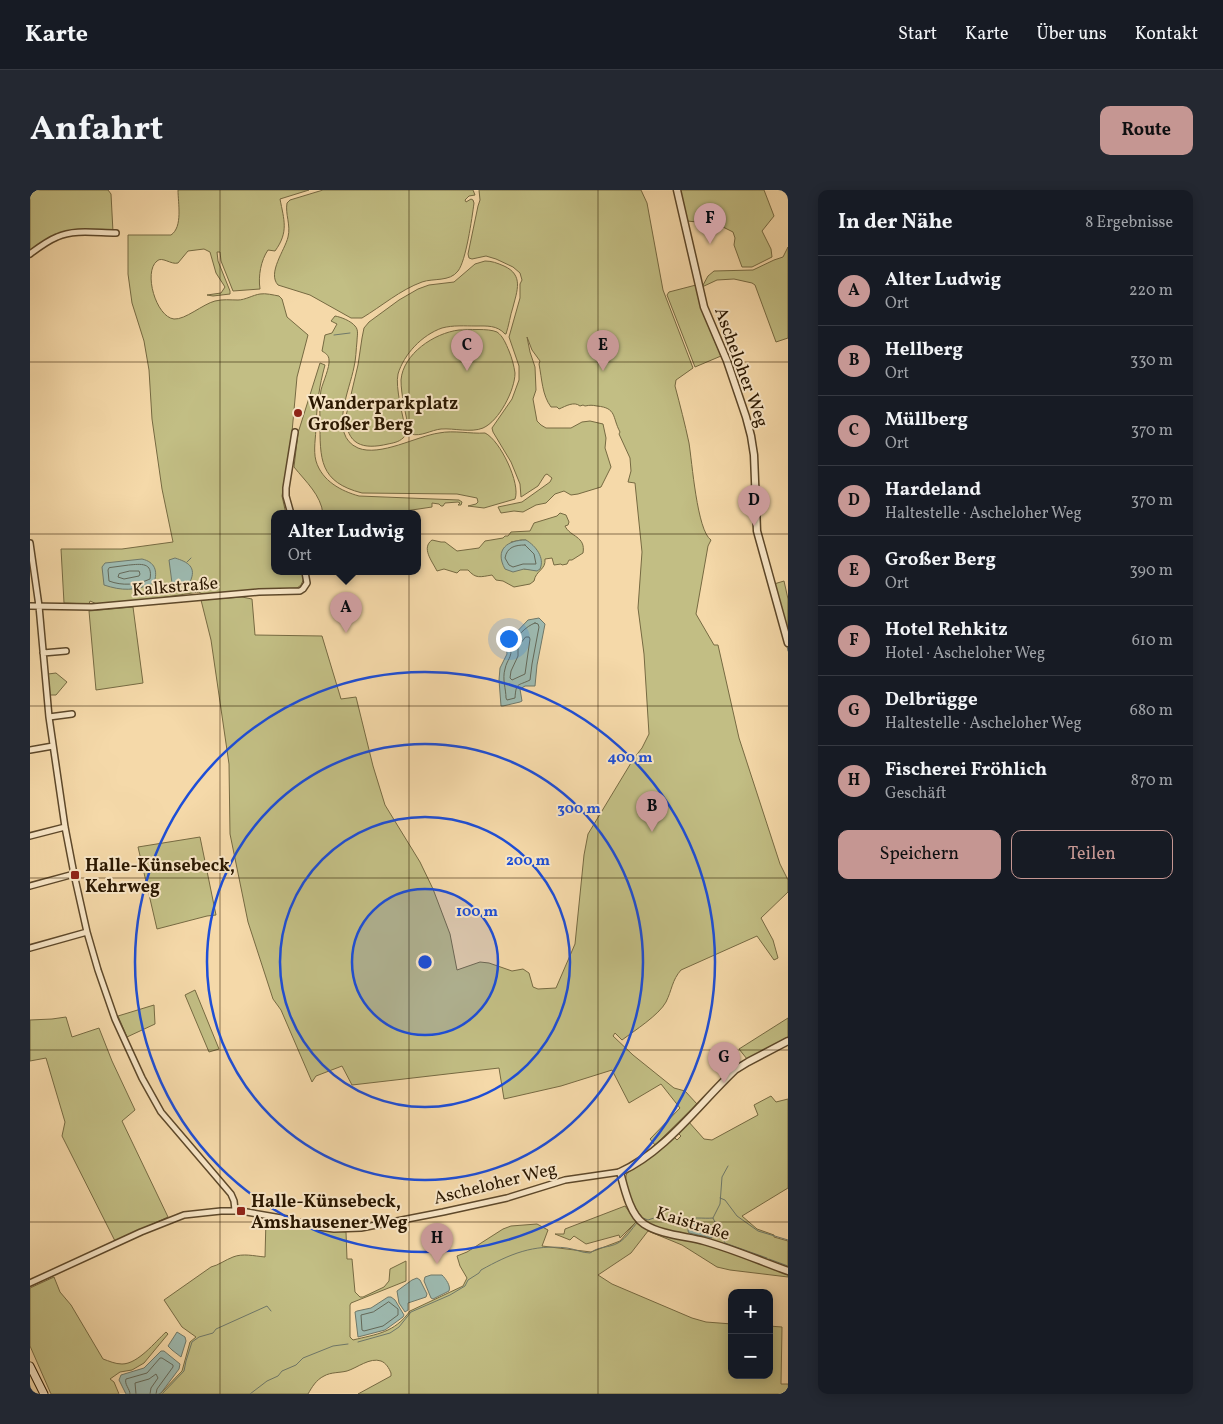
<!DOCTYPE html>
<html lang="de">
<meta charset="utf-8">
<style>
body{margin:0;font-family:Vollkorn,serif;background:#242831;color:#f1f3f6}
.controls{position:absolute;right:15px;bottom:15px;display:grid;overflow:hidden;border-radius:10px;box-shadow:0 2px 12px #0003}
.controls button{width:45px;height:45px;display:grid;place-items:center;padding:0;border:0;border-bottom:1px solid #363941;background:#171b24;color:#f1f3f6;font:25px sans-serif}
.you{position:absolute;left:478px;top:448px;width:18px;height:18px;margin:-12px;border:4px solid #fff;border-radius:50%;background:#1a73e8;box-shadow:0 0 0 8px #1a73e833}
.badge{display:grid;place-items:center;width:32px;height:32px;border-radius:50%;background:#c59692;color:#111;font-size:16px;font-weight:700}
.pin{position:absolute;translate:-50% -41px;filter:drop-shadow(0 1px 2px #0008)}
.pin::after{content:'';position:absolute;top:26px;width:18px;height:15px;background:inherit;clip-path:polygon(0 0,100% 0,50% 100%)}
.popup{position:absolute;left:241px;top:320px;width:150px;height:65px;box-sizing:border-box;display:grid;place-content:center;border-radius:10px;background:#171b24;filter:drop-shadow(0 1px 4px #0005);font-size:16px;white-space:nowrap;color:#9ea1a6}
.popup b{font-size:19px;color:#f1f3f6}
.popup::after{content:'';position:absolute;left:50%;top:100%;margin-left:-10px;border:10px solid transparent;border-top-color:#171b24}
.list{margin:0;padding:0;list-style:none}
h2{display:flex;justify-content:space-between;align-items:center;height:65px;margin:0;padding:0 20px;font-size:21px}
h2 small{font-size:16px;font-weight:400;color:#9ea1a6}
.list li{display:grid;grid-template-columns:32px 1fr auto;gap:15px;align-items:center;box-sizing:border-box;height:70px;padding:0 20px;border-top:1px solid #363941}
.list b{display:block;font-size:19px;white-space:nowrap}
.list p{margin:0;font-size:16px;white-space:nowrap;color:#9ea1a6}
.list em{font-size:16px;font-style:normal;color:#9ea1a6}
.actions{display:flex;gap:10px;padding:15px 20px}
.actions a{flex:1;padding:11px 0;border:1px solid #c59692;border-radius:10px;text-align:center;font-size:18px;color:#c59692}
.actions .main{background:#c59692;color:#111}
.map{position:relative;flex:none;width:758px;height:1204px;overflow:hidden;border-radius:10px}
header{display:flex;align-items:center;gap:30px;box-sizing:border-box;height:70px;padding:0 25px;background:#171b24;border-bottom:1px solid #363941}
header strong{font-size:24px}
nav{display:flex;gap:28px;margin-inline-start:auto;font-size:18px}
.intro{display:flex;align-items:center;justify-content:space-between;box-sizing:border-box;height:120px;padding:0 30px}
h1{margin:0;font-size:35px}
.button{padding:12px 22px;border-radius:10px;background:#c59692;color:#111;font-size:18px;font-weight:700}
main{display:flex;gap:30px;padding:0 30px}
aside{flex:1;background:#171b24;border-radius:10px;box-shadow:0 2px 12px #0003}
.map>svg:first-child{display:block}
.green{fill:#c2be84;stroke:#766a42;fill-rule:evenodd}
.water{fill:#9db9af;stroke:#6f7869}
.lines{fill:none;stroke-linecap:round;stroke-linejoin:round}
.shore{stroke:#646858;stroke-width:1}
.stream{stroke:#6f7869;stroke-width:1}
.minor-casing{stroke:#5d482a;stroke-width:8}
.tertiary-casing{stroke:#5d482a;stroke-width:9}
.secondary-casing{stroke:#2a1700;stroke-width:9}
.minor{stroke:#f8e6c7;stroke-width:5}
.tertiary{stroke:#f8e6c7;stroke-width:6}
.secondary{stroke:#f8e6c7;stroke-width:7}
.grid{fill:none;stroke:#2a1700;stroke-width:1;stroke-opacity:0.55}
.ring{fill:none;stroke:#1d4ed8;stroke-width:2.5}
.poi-dot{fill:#8f2418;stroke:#f8e6c7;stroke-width:2}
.labels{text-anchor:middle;stroke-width:4;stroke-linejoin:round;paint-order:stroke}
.street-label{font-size:18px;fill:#2a1700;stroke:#f8e6c7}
.poi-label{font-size:18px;font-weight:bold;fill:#2a1700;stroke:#f8e6c7;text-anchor:start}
.centre{fill:#1d4ed8;stroke:#f8e6c7;stroke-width:2.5}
.ring-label{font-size:15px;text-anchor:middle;font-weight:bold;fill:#1d4ed8;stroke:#f8e6c7;stroke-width:4;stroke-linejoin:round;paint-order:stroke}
</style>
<header>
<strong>Karte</strong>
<nav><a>Start</a><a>Karte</a><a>Über uns</a><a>Kontakt</a></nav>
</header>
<div class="intro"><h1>Anfahrt</h1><a class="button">Route</a></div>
<main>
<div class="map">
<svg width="758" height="1204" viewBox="0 0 758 1204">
<rect width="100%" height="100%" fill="#f5d9a9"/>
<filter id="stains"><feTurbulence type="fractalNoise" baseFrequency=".004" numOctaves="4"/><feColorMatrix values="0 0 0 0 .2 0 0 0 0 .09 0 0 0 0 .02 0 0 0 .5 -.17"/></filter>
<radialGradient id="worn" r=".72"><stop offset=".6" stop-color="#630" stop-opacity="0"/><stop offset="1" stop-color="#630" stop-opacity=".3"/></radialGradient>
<!-- green -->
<path class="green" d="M0,0h78l3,4 2,38 -43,-1 -16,5 -24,17z
M148,0h131l-29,9c4,21 9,33 -5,52l-7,-1c-7,10 -10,26 -8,39l-27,2 -12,-30 -1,-9h-3l1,9 12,30v3l-17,2 -6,-1 14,-2 4,-6 -9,-14 -6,-21 -6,-3 -16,2 -10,12c-7,2 -16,-7 -21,-2 -14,11 -1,56 17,58 11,1 29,-15 41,-18 8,-2 15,-1 23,-1 7,0 15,-5 22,-6 6,-1 13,1 19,2l3,3 5,18 21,18 -11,42 -5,55 -10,64 4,18h-11v58h27l2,6 -3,7 -4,3 -95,6 -3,-2 -46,7 -56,5 -7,-3 -1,3 -25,-1 -3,-54h61l51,-7 -11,-53 -10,-70 -3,-49 -5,-29 -12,-38 -4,-29v-39h43c12,-8 7,-32 7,-45z
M293,0h150l2,5 -6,1 -4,4 1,2 5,-3 2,1 1,3c-2,15 -8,58 -16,68 -8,11 -25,7 -36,11 -22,8 -40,24 -60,36h-11l-41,-23 -32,-10c-11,-12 7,-35 10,-48 3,-12 -3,-23 -1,-34l3,-3z
M449,0h162l6,13 16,87 30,78 -17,12 -1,6c5,19 10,38 14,57 3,18 8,88 22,97l-3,6 -12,68 18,31h4l21,93 41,126 8,16v12l-27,26 12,22 5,18 -4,2 -17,-24 -76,34c-9,10 -9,20 -15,32 -7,13 -32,29 -44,38l-7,-7 -2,3 20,19 41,33 11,3 12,13 -42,41 -5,-6 30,-31 -19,-24 -32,19 -17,-33 -51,16 -57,13 -5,-31 -147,17 -10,-19 -26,10 -4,6 -31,-72 -8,-11 -25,-77 -18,-88 -1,-70 -18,-124 -10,-40 41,-3 10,2 3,36 67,1 19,63 15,-2 17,69 12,39 35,57 13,27 17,45 7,36 23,-8 9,1 23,8 11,-2 6,4 4,14 5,2 18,-1 19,-44 9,-89 4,-21 46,-76 8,-10 7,-14 -5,-80 -6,-46 4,-56 -7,-69 -7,-1 3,-11 -1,-13 -11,-24 1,-2c-8,-15 -3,-24 -23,-26 -5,-1 -7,-1 -12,0l-2,-1 -3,1c-6,-5 -14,0 -21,3l-2,-2h-6c-9,-12 -9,-28 -12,-43l1,-3 -8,-11 -5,-13 3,15 5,15 1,23 -3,9 4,22 4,4 5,3h25l11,-6 8,-1 13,3 3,14 -1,10 6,19 -10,20 -23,7 -7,1 -7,-4 -9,3 -9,9 -10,2 -13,7 -9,-1 -13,2 -3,-6 24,-5 28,-20 2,-4 -5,-4 -2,1 -7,11 -17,11 -1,-13 -9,-22 -18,-30 -1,-4 20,-29 7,-19v-14l-10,-29 11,-39v-14l2,-4 -2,-7 -7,-6 -17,-8 -10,-3 -14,3 -3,-1 -1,-4 10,-48 2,-6z
M650,0h84l10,26 -12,15 9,18 1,8 -20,10h-10l-8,-22 1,-7 -2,-6 -16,-8 -30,-3z
M758,57v91l-12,4 -21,-57 -3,-2 -18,-4 -17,1 -15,7 6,-11 6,-5 39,-1 21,-10 9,-3z
M455,71c7,0 12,2 19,5 20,9 13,25 9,41 -3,9 -4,18 -7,27h-1c-8,-9 -18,-8 -29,-8 -11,0 -23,-1 -34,2 -20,7 -38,26 -44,46 -3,13 5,43 8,57 -1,4 0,5 -3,7 -4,4 -10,5 -15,6 -25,6 -42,1 -42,-28l12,-51 4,-27 2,-10 5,-6 30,-22 19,-11 11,-4 25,-3 21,-18z
M666,95l6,26 19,45 -26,11 -28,-72 2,-3z
M305,126c6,1 16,5 20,10 4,4 2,10 2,15 -1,9 -1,18 -3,26 -4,22 -26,68 4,81 22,9 59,-12 81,-15 15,-3 31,1 46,0 15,7 36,51 30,66l-31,9 -16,-2 8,-2 2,-2 -1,-4 -20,-4 -95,-1c-43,-11 -42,-34 -42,-72 0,-10 -1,-21 1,-31 2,-8 9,-23 8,-30 0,-5 -4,-7 -7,-9l3,-16 7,-2 5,-9 -6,-3z
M429,140c9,0 29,-2 38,2 6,4 9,12 12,19 3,7 5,15 6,22 0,17 -16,48 -32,55 -12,5 -29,0 -42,1 -10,1 -20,8 -30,5l-2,-4c-3,-15 -8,-35 -8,-50 2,-26 33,-47 58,-50z
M290,173l5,2c-6,22 -8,38 -9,61 0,11 -3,24 0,35 6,20 25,30 43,35l100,4 3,2 -1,3h-3l2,-2 -2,-1 -13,1 -2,3h-2l-2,-2 -7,-1v4l-47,7h-62c-2,-19 -17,-32 -29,-47l4,-34z
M530,323l6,2 3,7 -1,3 -3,1c5,11 21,10 18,27l-11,7h-3l-2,4 -5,1 -1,-1 -7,1 -2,-7 -7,1c1,11 -9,11 -11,22l-4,3 -16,3 -11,-6 -7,-1 -4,-5c-12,2 -16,4 -24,-5h-8l-3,3 -13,-4 -7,2c-5,-10 -16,-23 -5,-31l9,2h4l12,9 22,-3 6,-7 18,-3 2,-2h3l3,-4 19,-1 4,-8 23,-7zM491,350h5l11,30 -13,-1 -13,-27z
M754,391l4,18v35l-14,-50z
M103,417l10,76 -47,7 -7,-79z
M26,483l11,9 -11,13h-6l-2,-21z
M170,647l16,78 -9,1 -50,13 -19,-82z
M165,800l24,59 -10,3 -24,-57z
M124,815l1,19 -28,13 -9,-21z
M36,827l6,20 27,-9 13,33 23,49 -13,11 46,96 -53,24 -53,-105 3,-14 -19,-64 -16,3v-41l22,-1z
M758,828v19l-41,22 -8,-10z
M741,906l5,6 12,-3v89l-46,28 15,13 17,6v2l14,4v28c-29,-10 -58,-23 -87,-31 -17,-5 -37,-6 -52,-15 -12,-7 -28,-37 -22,-50l23,-15 24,-21 3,3 4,-4 -3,-3 10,-12 16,18 8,1 46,-25 -4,-10z
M595,1016l11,15 92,30 60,24v2l-58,-7 -13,-3 -35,-22 -34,-14 -17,22 -33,22 14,9 80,34 14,4 26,2v51h37v-49l13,1 -1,57h7v10h-430l33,-18v-3c-2,-5 -5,-10 -10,-12 -11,-4 -24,7 -34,10 -8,2 -16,1 -23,5 -8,4 -12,11 -16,18h-148l22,-23 8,-29 6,-5 -14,-10 -18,-27 47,-33c8,-2 14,-7 22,-10 10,-4 21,-1 32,0l1,-38 52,11 28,2 1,27h5l3,33 5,5h3l21,-10 5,-6 1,-12 16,-8v20l-55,22 -1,2v32l3,3c24,-6 41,-7 57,-29l53,-25 4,-8 -7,-12 -3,-10 10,-4 36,-23 8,-3 26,-2 11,6 -6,16 49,6 29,-11 16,-19 -16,16 -1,-3 -33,9 -12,-8 -4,4 -15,-6h9l1,-5z
M24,1087l6,15 11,13 32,54c6,2 12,5 19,5 16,0 33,-22 44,-32l2,2 -24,29 -12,7 -12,2 -10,7 4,3 5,12h-68l-21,-48v-58z"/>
<!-- water -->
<path class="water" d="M496,350c10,6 19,18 14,29l-3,2 -13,-2 -11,3 -8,-3c-11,-20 3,-29 21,-29z
M145,368c13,4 22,9 15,24l-16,2 -2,-1 -3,-23z
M112,369c13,3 16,12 12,24 -19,8 -32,8 -50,2l-2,-18 3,-4z
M509,428l6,6 -8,41 -2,21h-10l-5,3 2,12 -2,1 -17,4h-2l-2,-26 1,-12 7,-14 -1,-9 4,-6 18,-19z
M659,1033l22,2 1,13 -23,-5 -1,-2z
M401,1085h11c4,4 9,11 7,16l-16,8 -2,-1 -7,-17 1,-4z
M387,1088l3,2 7,14 -1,3 -18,6v7l-3,2 -6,-9 -2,-12 15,-11z
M358,1107h3l4,3 9,15 -1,2 -18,13 -27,7 -3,-25 2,-1 14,-3z
M147,1142l8,5 1,4 -5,16 -9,-7 -4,-4z
M131,1161h3l16,13 -1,5 -18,24 -3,1h-32l-7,-14 2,-5 23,-7z"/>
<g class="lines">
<!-- shore -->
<path class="shore" d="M495,355l9,9 2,10h-13l-10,3 -4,-2 -4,-7c2,-11 10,-13 20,-13z
M99,375c12,-1 24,-3 21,14 -13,6 -28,7 -41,2l-1,-11 1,-2z
M100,381h9l1,3 -1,2 -15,3 -6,-2 1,-3z
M505,433l3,1 1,3 -7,37 -2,16c-12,6 -14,2 -15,18l-8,2 -1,-2c0,-9 -4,-19 -1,-29 2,-10 7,-10 6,-23 5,-9 15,-20 24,-23z
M496,447h3l1,2 -5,35 -13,6 -2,-2 1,-7 7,-15v-9z
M359,1112l9,7v6l-15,11 -19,5 -2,-1 -1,-15 12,-3z
M100,1204c0,-5 -6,-10 -4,-15l21,-6 13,-15h2l11,7v2l-16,22 -1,5
M106,1204l-1,-11 14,-4 7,-5 2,4 -7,10 -1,6"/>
<!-- stream -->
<path class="stream" d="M304,145l16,-2
M157,372l4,-4
M125,390l3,1
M757,456l1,5
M690,1008l5,2 12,16 21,15 30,9
M613,1028l5,2 6,-2c8,4 19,-1 28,3 9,-5 21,-2 31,-3l12,25 42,15
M683,1028l7,-14 2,-27 6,-11
M739,1069l19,7
M328,1152l32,-9 9,-6 12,-15 39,-17 15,-9 3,-6 11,-7 2,-3c29,-16 52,-26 86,-22 8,1 15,5 23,5 9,-7 19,-5 28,-10 9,-5 13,-14 20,-21
M132,1204l22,-23 2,-10 6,-19 7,-5 14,-4 3,-4 51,-23 4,5
M220,1204l17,-13 11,-5 4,-5 14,-6 7,-7 30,-12 15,-2"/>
<!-- minor casing -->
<g class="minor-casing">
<path id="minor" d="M0,64c8,-6 17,-13 27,-17 17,-8 40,-4 59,-4
M261,324l-5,-18v-8l9,-56
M0,353l9,63 10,111 16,110 9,47 13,58 11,38 17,49 27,59 19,34 70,82 3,7 1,9
M0,416l62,1 111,-10 56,-5 41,-1 3,-2 4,-6 -2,-11
M13,463l23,-2
M19,527l23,-3
M0,560l23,-4
M0,646l35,-9
M0,696l44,-12
M0,758l57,-16
M0,1093l111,-51 43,-17 37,-4h20l46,8 31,8 16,2 27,-1 82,-16 64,-14 58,-18 55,-8"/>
</g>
<!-- tertiary casing -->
<g class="tertiary-casing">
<path id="tertiary" d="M647,0l27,117 23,54 19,56 5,19 3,19 3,76 31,112
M758,851l-40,21 -13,8c-36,34 -70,82 -115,102 4,15 10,43 24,52 17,11 41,12 60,17 29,8 56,20 84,30"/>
</g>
<!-- secondary casing -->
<g class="secondary-casing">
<path id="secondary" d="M0,1176l14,28"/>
</g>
<!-- minor -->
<use href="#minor" class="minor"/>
<!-- tertiary -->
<use href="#tertiary" class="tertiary"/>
<!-- secondary -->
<use href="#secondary" class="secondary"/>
</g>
<!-- grid -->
<path class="grid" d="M190,0v1204M379,0v1204M568,0v1204M0,172h758M0,344h758M0,516h758M0,688h758M0,860h758M0,1032h758"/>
<!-- distance rings -->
<circle cx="395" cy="772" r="73" fill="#1d4ed8" fill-opacity=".12"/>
<g class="ring">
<circle cx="395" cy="772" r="73"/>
<circle cx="395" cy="772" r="145"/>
<circle cx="395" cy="772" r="218"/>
<circle cx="395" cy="772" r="290"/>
</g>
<!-- markers -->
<g class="poi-dot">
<circle cx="268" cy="223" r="5"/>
<rect x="40" y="680" width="10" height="10" rx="2.5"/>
<rect x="206" y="1016" width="10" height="10" rx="2.5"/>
</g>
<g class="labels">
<!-- street labels -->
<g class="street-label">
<text transform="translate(712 177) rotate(70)" y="6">Ascheloher Weg</text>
<text transform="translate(145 396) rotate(-5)" y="6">Kalkstraße</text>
<text transform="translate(465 993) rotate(-14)" y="6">Ascheloher Weg</text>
<text transform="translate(663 1033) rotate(17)" y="6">Kaistraße</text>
</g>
<!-- poi labels -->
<g class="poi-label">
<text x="278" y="219">Wanderparkplatz<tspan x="278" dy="21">Großer Berg</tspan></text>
<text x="55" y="681">Halle-Künsebeck,<tspan x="55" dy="21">Kehrweg</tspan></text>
<text x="221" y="1017">Halle-Künsebeck,<tspan x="221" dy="21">Amshausener Weg</tspan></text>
</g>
</g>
<circle cx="395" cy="772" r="8" class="centre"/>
<g class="ring-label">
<text x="600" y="572">400 m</text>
<text x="549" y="623">300 m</text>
<text x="498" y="675">200 m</text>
<text x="447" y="726">100 m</text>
</g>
<rect width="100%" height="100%" filter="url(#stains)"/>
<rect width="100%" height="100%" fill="url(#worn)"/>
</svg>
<div class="controls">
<button>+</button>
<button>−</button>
</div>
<div class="you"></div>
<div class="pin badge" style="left:316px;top:443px">A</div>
<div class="popup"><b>Alter Ludwig</b>Ort</div>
<div class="pin badge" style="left:622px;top:642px">B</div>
<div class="pin badge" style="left:437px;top:181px">C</div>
<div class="pin badge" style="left:724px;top:336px">D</div>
<div class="pin badge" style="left:573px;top:181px">E</div>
<div class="pin badge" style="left:680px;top:54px">F</div>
<div class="pin badge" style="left:694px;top:893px">G</div>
<div class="pin badge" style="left:407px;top:1074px">H</div>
</div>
<aside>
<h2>In der Nähe<small>8 Ergebnisse</small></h2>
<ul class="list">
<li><span class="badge">A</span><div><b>Alter Ludwig</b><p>Ort</p></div><em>220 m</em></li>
<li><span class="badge">B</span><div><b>Hellberg</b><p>Ort</p></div><em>330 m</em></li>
<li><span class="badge">C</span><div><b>Müllberg</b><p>Ort</p></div><em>370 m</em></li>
<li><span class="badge">D</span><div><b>Hardeland</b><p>Haltestelle · Ascheloher Weg</p></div><em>370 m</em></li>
<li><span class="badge">E</span><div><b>Großer Berg</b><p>Ort</p></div><em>390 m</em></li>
<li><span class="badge">F</span><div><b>Hotel Rehkitz</b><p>Hotel · Ascheloher Weg</p></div><em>610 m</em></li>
<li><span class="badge">G</span><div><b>Delbrügge</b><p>Haltestelle · Ascheloher Weg</p></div><em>680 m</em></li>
<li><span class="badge">H</span><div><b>Fischerei Fröhlich</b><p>Geschäft</p></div><em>870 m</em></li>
</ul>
<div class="actions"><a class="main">Speichern</a><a>Teilen</a></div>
</aside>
</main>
